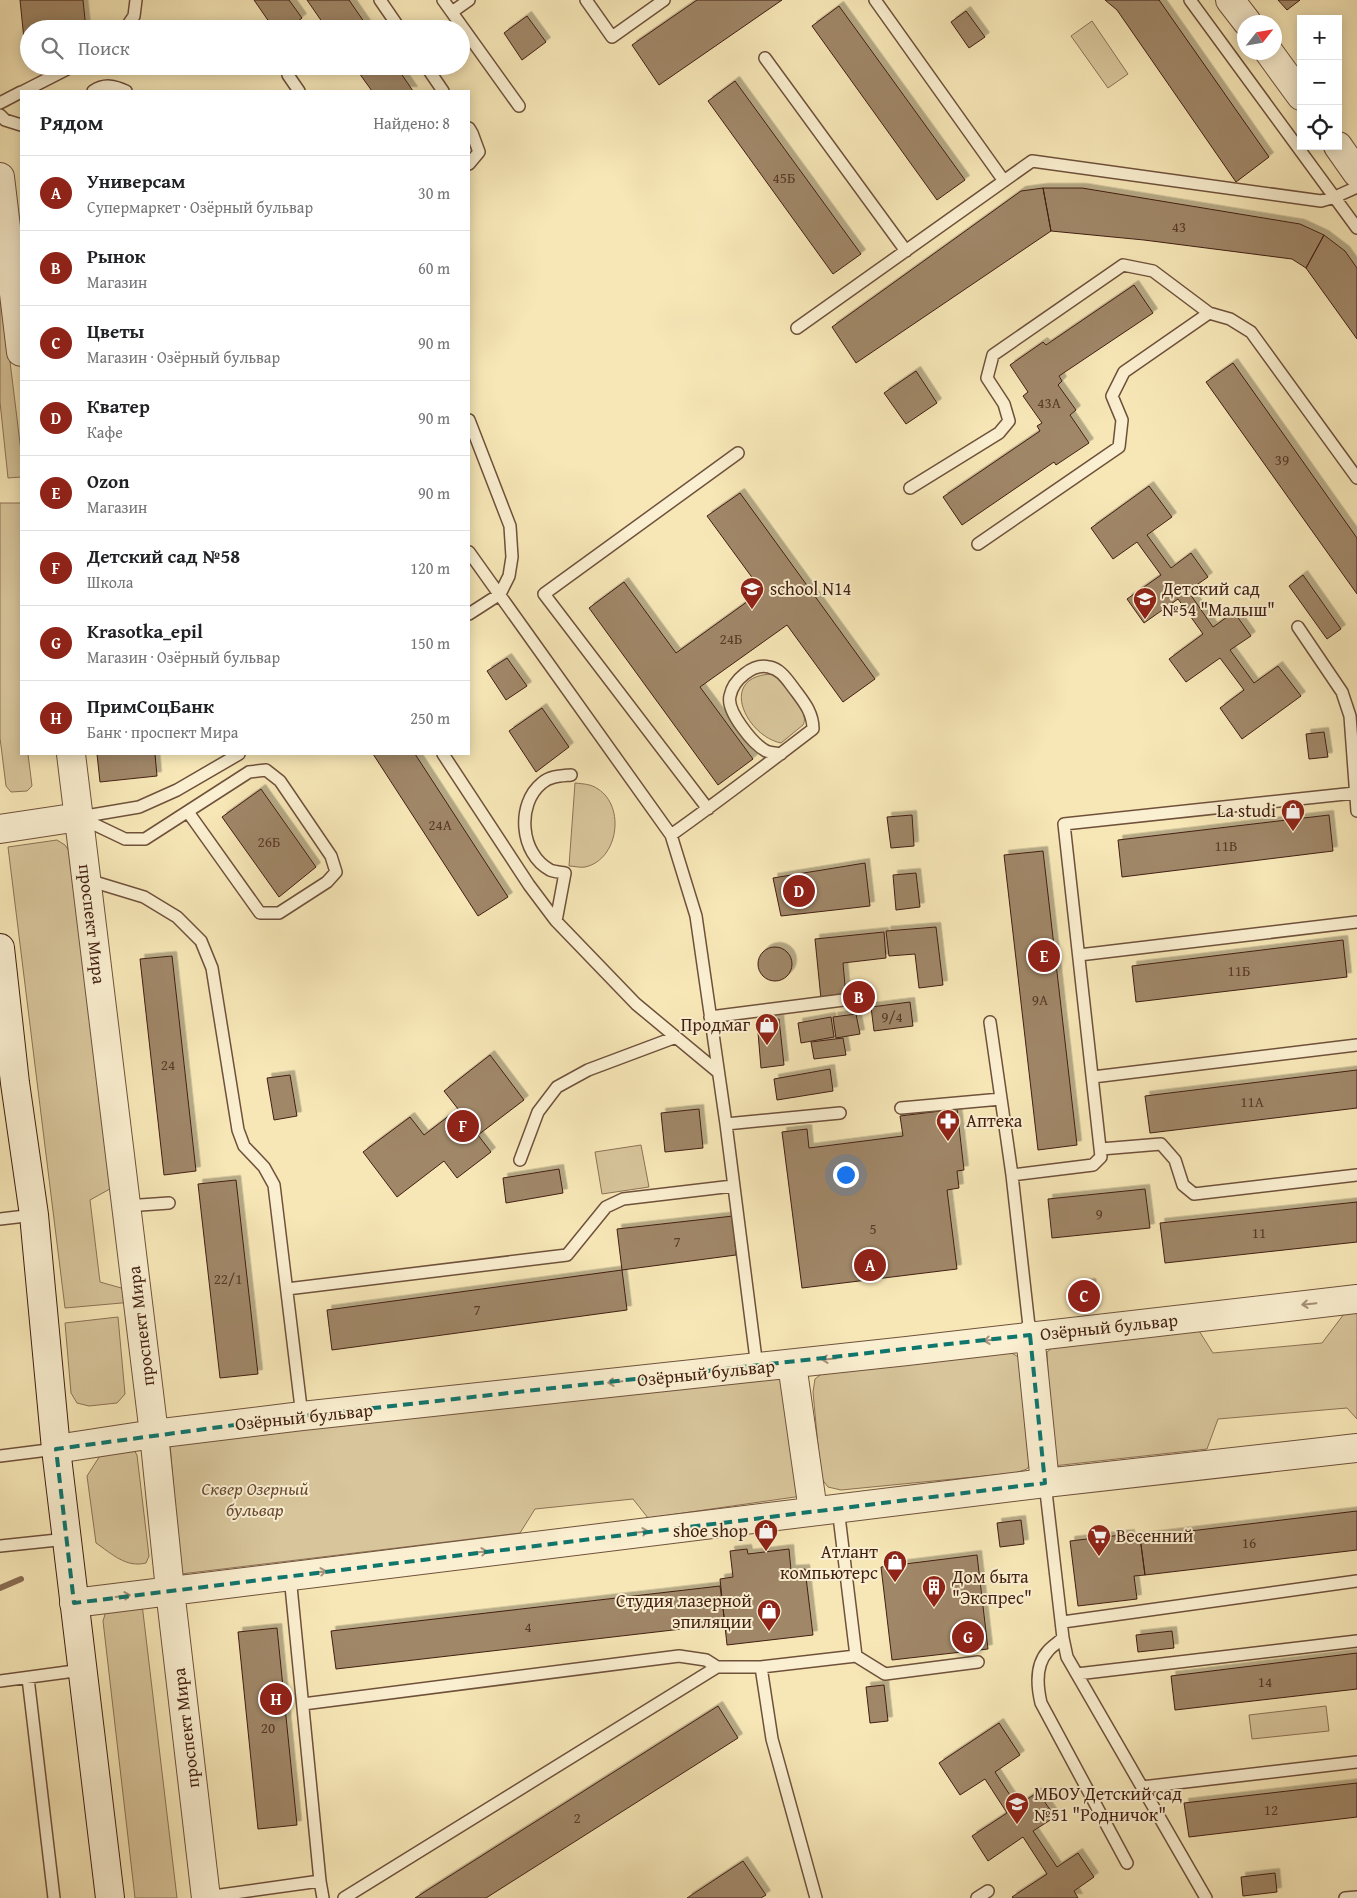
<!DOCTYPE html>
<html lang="ru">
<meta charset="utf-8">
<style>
body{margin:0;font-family:"Gentium Book Plus",serif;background:#f2f2f2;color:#202124}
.controls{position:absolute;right:15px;top:15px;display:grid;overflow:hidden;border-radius:0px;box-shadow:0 2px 12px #0003}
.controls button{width:45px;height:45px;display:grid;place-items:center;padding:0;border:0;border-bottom:1px solid #e0e0e0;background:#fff;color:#202124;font:25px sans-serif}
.compass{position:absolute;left:1237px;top:15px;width:45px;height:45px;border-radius:50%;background:#fff;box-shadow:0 2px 12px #0003;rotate:59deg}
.you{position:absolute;left:845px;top:1174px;width:18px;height:18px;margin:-12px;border:4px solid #fff;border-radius:50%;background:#1a73e8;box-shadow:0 0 0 8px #1a73e833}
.badge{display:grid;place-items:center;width:32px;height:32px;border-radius:50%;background:#8f2418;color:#fff;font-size:16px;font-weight:700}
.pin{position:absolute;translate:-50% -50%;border:2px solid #fff;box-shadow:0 1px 5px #0006}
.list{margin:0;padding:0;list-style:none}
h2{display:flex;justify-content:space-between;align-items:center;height:65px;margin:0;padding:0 20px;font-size:21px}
h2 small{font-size:16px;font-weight:400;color:#757577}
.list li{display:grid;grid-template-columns:32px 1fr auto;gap:15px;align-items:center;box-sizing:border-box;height:75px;padding:0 20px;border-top:1px solid #e0e0e0}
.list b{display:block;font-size:19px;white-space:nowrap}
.list p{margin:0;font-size:16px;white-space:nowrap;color:#757577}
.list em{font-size:16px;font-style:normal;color:#757577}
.icon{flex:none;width:28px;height:28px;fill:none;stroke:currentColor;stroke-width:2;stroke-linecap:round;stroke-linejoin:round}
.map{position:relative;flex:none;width:1357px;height:1898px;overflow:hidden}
.search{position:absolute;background:#fff;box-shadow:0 2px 12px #0003;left:20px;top:20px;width:450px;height:55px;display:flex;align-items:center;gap:12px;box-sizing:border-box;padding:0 18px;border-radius:28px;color:#757577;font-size:19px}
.panel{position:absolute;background:#fff;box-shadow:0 2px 12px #0003;left:20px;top:90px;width:450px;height:665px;border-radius:0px}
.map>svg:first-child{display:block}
.green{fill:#d8c59b;stroke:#8d7256}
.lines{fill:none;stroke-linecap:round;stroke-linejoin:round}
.stream{stroke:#896e53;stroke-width:6}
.building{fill:#a08768;stroke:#421f12;filter:url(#shadow)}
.service-casing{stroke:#6f513b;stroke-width:14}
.tertiary-casing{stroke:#6f513b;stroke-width:30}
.secondary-casing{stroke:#421f12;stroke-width:30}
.service{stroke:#faefd0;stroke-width:11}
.tertiary{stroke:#faefd0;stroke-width:28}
.secondary{stroke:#faefd0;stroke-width:28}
.oneway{stroke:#a7917a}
.marked{fill:none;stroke:#0f766e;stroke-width:4;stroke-dasharray:10 6;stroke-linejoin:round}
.labels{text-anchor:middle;stroke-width:4;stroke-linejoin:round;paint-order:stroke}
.number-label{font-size:15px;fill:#5a3928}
.poi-label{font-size:18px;fill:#421f12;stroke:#faefd0;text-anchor:start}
.street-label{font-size:18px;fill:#421f12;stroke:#faefd0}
.park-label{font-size:18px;font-style:italic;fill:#684834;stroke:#faefd0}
</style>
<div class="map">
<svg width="1357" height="1898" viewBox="0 0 1357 1898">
<defs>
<filter id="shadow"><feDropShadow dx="4.5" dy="-4.5" stdDeviation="0" flood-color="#0004"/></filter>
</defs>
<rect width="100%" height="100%" fill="#f7e7b7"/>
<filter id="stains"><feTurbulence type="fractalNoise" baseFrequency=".004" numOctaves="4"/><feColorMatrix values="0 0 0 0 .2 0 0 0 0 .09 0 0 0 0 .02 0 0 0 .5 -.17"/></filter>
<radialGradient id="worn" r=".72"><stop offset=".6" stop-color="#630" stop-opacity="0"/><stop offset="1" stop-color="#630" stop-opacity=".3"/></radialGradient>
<!-- green -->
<path class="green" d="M1092,21l36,53 -20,14 -37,-52z
M0,280l21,171v26l-13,1 -8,-76z
M0,503h21v251h7l4,32 -5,5 -16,1 -5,-6 -6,-48z
M772,674c10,6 31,31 32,43 1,3 0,6 -1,8l-22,18c-35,-7 -64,-67 -9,-69z
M575,783c9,1 16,1 23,6 28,18 20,71 -13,78 -5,1 -11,-1 -16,-1z
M57,840l8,5 8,12 44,328 -27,15 10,82 32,9 1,11 -68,6 -57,-461z
M641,1145l8,42 -47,7 -7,-42z
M1357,1305v114l-10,-11 -129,11 -11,30 -154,17 -6,-114 5,-4 144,-22 17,27 109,-10 28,-37z
M118,1317l7,77 -8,9 -28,3 -12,-3 -6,-10 -6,-70z
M1005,1349l15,9 14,101 -7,10 -12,4 -174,17 -13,-3 -7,-9 -8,-86 2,-13 9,-7z
M784,1375l18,121 -154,22 -15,-19 -98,10 -15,24 -339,41 -11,-130z
M131,1445l6,10 12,101 -3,7c-20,5 -34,-9 -50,-20l-9,-67 16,-25z
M142,1604l35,294h-42l-32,-277 3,-10z
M1326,1706l3,25 -77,8 -3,-24z"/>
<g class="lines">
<!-- stream -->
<path class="stream" d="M0,1588l21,-9"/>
</g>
<!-- building -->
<path class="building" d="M20,0h63l3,29h-57v30h-3z
M254,0h35l13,18 -14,11h-14z
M307,0h42l20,29h-42z
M697,0h85l-123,85 -27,-40z
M1105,0h54l110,157 -33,25 -119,-172z
M1278,0h22l-13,10z
M839,6l126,174 -28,20 -125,-174z
M966,11l19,26 -16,11 -18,-26z
M527,16l19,26 -24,18 -18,-27z
M354,66h42l17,25h-41z
M735,81l126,173 -28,20 -125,-173z
M1043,188l8,43 -195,132 -24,-36 189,-136z
M1043,188h39l218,36 24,11 -18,33 -14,-9 -148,-19 -93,-9z
M1324,235l21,16 12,17v71l-51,-71z
M1134,285l19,28 -94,63 3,5 -4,4 18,25 -6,5 19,28 -33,22 -2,-3 -92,63 -19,-28 97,-66 -3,-5 5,-3 -19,-27 5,-4 -18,-27 33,-23 3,3z
M1233,363l124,175v56l-151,-212z
M916,371l21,32 -31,21 -22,-31z
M1149,486l23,31 -25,18 24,33 20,-15 17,24 -20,14 25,36 21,-15 17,24 -21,14 24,33 24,-17 23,30 -59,43 -22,-31 24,-18 -24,-32 -34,24 -17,-23 34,-25 -25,-35 -34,24 -17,-24 34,-24 -24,-33 -24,17 -22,-31z
M740,493l135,186 -32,23 -56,-77 -87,62 53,72 -35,26 -129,-177 35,-26 52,71 86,-62 -55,-75z
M1303,575l38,54 -14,10 -38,-53z
M507,658l20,28 -21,14 -19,-29z
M542,708l27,39 -33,25 -27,-41z
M1324,732l4,25 -19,2 -3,-25z
M97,754h58l2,22 -57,6z
M373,754h42l93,143 -30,19z
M261,789l55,78 -37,30 -57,-80z
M912,815l2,31 -23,2 -4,-31z
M1329,815l4,36 -211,26 -4,-37z
M1043,851l34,294 -39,5 -34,-295z
M865,863l5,43 -89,10 -8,-38z
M916,873l4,34 -24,3 -3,-35z
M936,927l7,58 -24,3 -4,-34 -26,2 -3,-25z
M884,932l2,26 -43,5 3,33 -25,3 -6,-60z
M1343,940l4,37 -211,25 -4,-36z
M758 964a17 17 0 1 1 34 0a17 17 0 1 1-34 0Z
M172,956l24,215 -32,4 -24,-216z
M910,1002l3,24 -39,5 -3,-24z
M856,1014l4,20 -24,4 -3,-21z
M831,1017l3,20 -33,6 -3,-20z
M779,1019l5,46 -23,3 -4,-47z
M843,1038l3,17 -32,4 -3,-17z
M490,1055l34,45 -46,35 13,17 -34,26 -13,-17 -47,36 -34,-45 47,-35 14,18 34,-26 -14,-18z
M830,1069l3,22 -56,9 -3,-21z
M1357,1070v38l-207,25 -5,-37z
M290,1075l7,41 -23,4 -7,-42z
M699,1109l4,39 -38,4 -4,-39z
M957,1109l7,61 -7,1 2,17 -12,2 10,79 -155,19 -20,-156 25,-3 2,19 94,-12 -3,-20z
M559,1169l4,24 -57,10 -3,-25z
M236,1180l22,194 -38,4 -22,-194z
M1145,1189l5,39 -98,10 -4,-39z
M1357,1202v40l-192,21 -5,-40z
M733,1216l3,39 -114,15 -5,-41z
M622,1270l5,40 -295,40 -5,-40z
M1091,1283l4,27 -15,2 -3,-27z
M1357,1511v39l-212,25 -5,-38z
M1021,1520l3,24 -24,3 -3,-24z
M1130,1534v4l10,-1 5,38 -11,1 3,23 -59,7 -8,-65z
M747,1549l1,5 41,-5 2,21 14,-1 8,66 -86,10 -7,-66 13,-2 -3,-26z
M977,1555l11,94 -96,11 -11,-93z
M720,1586l5,38 -389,45 -5,-38z
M277,1628l20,197 -39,4 -20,-197z
M1172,1631l2,17 -36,4 -2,-17z
M1357,1653v36l-182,21 -4,-34z
M884,1685l4,36 -18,2 -4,-36z
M718,1706l20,32 -252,160h-71z
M999,1723l21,32 -25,17 22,34 21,-14 17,25 -22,14 24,36 21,-14 16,24 -20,14 4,7h-65l-1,-1 35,-23 -24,-37 -35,24 -16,-25 35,-23 -22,-34 -25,16 -21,-32z
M1357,1783v34l-168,20 -5,-34z
M743,1861l23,34 -5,3h-74z
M1275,1873l2,19 -34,4 -2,-19z"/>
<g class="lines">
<!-- service casing -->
<g class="service-casing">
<path id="service" d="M380,0l20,29
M443,0l76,106
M586,0l26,37 52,-37
M875,0l129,181
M1190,0l167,228
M452,12l17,-12
M125,29l9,-13 2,-16
M765,58l141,193
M426,66l17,25
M288,75l11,16
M24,91l49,-25
M93,91c12,-8 22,-5 33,0
M0,103l21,-11
M0,115l5,5 16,5
M469,128l3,5 7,19 -10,12
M797,328l235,-167 289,40 14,-4 22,-10
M469,420l41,106 2,31 -3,19 -9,18 -31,20
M910,488l89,-55 10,-12 -5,-17 -17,-26 6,-23 130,-90 30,6 56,42
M978,544l141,-97 3,-27 -10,-24 12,-24 85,-59 21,6 21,13 106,146
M469,552l202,283 25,81 30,208 31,243
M1298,627l44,65 8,24 7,95
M443,754l86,131 27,36 80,83 82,68
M708,809l-164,-215 194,-141
M80,817l59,-10 38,-17 62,-36
M81,818l44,21h20l104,-67 17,-2 14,11 51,75 5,16 -9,10 -48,31h-19l-72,-101
M671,835c48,-34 95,-70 142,-106 0,-18 -11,-29 -21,-43 -6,-8 -12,-17 -23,-19 -16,-4 -36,13 -39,29 -4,15 23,48 36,55 5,2 10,2 15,3
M88,880l56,17 33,20 24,24 11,27 26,162 6,16 20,21 10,18 28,231
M556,921l9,-48c-4,-1 -11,-1 -15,-3 -30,-16 -34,-66 -8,-87 8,-7 18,-7 29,-8
M1079,955l278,-33
M710,1017l157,-20
M990,1022l22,153
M1093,1077l264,-32
M901,1108l100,-9
M726,1124l114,-11
M1101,1149l60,-5 14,16 8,25 11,9 163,-19
M520,1160l18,-48 19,-25 31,-17 88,-33
M126,1206l43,-3
M0,1219l34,-4
M287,1289l280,-34 39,-48 17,-8 110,-13
M1030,1335l-18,-160 81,-10 8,-8 -37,-333 291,-31
M0,1456l56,-7
M1045,1483l18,155 4,19 139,241
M0,1546l67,-7
M290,1576l30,305 3,17
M1063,1622l294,-41
M1063,1638c-4,4 -11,8 -15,13 -13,14 -11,35 -7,52l86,160
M856,1656l29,18 93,-12
M761,1667l11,72 44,159
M1077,1674l280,-33
M28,1678l26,220
M0,1681l82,-11
M303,1704l376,-48 27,4 11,7
M1142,1787l215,-25
M206,1897l114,-16
M344,1898l373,-231h44l95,-11 -18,-148
M977,1898l11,-7
M1345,1898l12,-1"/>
</g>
<!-- tertiary casing -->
<g class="tertiary-casing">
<path id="tertiary" d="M1230,0l17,22
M1269,52l32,44
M1338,146l19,27
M0,177l21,175
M71,754l83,680 16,156 36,308
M0,829l79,-12
M1030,1335l15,148
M792,1364l21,147
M56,1449l98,-15 148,-18 605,-65 450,-52
M74,1603l971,-120 312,-35"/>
</g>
<!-- secondary casing -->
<g class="secondary-casing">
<path id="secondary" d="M0,948l15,135 19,132 22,234 54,449"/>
</g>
<!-- service -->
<use href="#service" class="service"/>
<!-- tertiary -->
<use href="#tertiary" class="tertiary"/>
<!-- secondary -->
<use href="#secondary" class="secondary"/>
</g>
<!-- one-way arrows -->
<defs><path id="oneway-shaft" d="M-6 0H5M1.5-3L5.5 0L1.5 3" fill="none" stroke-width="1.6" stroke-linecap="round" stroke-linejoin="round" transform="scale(1.25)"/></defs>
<g class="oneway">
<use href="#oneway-shaft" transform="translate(1309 1304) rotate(174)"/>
<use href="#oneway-shaft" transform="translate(991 1340) rotate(173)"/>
<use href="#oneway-shaft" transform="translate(829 1359) rotate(174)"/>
<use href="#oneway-shaft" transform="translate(615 1382) rotate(174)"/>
<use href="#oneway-shaft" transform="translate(641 1532) rotate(-7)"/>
<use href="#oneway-shaft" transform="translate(480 1552) rotate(-7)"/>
<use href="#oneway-shaft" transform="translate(319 1572) rotate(-7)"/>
<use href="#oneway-shaft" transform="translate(123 1596) rotate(-7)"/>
</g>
<!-- marked area -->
<path class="marked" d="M1030,1335l15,148 -971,120 -18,-154 246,-33z"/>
<!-- icons -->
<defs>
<g id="school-pin" transform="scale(1.25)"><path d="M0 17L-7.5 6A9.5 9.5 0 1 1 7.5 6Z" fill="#8f2418" stroke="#faefd0"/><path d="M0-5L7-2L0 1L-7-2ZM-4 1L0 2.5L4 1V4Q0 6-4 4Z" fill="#fff"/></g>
<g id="shop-pin" transform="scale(1.25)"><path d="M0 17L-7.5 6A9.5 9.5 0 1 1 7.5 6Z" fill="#8f2418" stroke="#faefd0"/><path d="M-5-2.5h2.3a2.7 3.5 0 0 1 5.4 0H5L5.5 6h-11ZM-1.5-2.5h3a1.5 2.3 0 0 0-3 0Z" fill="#fff"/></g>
<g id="pharmacy-pin" transform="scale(1.25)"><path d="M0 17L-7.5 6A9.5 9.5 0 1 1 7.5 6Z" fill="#8f2418" stroke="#faefd0"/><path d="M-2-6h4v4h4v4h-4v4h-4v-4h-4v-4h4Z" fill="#fff"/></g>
<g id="supermarket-pin" transform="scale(1.25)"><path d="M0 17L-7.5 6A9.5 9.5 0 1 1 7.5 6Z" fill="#8f2418" stroke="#faefd0"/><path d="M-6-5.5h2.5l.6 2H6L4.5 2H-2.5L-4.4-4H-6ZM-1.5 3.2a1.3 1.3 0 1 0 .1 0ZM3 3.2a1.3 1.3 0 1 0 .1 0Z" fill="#fff"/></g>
<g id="building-pin" transform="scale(1.25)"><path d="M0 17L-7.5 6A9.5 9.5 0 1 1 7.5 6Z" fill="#8f2418" stroke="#faefd0"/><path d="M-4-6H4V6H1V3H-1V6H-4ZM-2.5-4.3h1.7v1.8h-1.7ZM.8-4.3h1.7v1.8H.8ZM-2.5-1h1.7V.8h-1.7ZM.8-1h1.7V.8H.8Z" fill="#fff"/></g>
</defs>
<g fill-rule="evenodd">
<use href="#school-pin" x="752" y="589"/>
<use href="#school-pin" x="1145" y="599"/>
<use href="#shop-pin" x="1293" y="811"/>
<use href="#shop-pin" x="767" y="1025"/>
<use href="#pharmacy-pin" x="948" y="1121"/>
<use href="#shop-pin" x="766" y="1531"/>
<use href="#supermarket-pin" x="1099" y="1536"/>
<use href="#shop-pin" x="895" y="1562"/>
<use href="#building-pin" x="934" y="1587"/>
<use href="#shop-pin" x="769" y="1611"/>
<use href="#school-pin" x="1017" y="1804"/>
</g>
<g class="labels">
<!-- number labels -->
<g class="number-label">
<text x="784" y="183">45Б</text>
<text x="1179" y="232">43</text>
<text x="1049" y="408">43А</text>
<text x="1282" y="465">39</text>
<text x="731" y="644">24Б</text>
<text x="440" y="830">24А</text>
<text x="269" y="847">26Б</text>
<text x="1226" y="851">11В</text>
<text x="1239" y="976">11Б</text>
<text x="1040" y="1005">9А</text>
<text x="892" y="1022">9/4</text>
<text x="168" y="1070">24</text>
<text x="1252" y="1107">11А</text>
<text x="1099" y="1219">9</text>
<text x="873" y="1234">5</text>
<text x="1259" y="1238">11</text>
<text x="677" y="1247">7</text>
<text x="228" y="1284">22/1</text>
<text x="477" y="1315">7</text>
<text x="1249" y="1548">16</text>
<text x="528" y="1632">4</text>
<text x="1265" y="1687">14</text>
<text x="268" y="1733">20</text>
<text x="1271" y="1815">12</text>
<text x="577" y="1823">2</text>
</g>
<!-- poi labels -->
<g class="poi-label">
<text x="770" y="595">school N14</text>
<text x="1162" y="595">Детский сад<tspan x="1162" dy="21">№54 "Малыш"</tspan></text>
<text x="1276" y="817" text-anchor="end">La studi</text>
<text x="750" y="1031" text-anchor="end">Продмаг</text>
<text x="966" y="1127">Аптека</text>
<text x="748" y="1537" text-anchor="end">shoe shop</text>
<text x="1116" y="1542">Весенний</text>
<text x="878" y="1558" text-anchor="end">Атлант<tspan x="878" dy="21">компьютерс</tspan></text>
<text x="952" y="1583">Дом быта<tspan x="952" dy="21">"Экспрес"</tspan></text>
<text x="752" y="1607" text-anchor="end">Студия лазерной<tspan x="752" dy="21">эпиляции</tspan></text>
<text x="1034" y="1800">МБОУ Детский сад<tspan x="1034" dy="21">№51 "Родничок"</tspan></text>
</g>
<!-- street labels -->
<g class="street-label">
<text transform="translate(92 924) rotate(83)" y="6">проспект Мира</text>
<text transform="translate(141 1326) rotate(-97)" y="6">проспект Мира</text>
<text transform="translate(1109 1327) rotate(-6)" y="6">Озёрный бульвар</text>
<text transform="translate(706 1373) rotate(-6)" y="6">Озёрный бульвар</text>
<text transform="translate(304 1417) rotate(-6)" y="6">Озёрный бульвар</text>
<text transform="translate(186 1728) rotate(-97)" y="6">проспект Мира</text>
</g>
<!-- park labels -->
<g class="park-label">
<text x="255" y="1495">Сквер Озерный<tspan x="255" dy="21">бульвар</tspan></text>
</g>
</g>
<rect width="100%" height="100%" filter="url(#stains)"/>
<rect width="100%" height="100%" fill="url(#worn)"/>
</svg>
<div class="controls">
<button>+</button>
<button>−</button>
<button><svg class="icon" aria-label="locate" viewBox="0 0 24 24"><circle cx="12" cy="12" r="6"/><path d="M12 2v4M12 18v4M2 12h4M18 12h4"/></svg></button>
</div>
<svg class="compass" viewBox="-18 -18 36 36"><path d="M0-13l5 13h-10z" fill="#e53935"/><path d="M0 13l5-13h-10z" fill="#757577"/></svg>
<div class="you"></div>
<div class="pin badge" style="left:870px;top:1265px">A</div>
<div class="pin badge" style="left:859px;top:997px">B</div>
<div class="pin badge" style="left:1084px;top:1296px">C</div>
<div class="pin badge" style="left:799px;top:891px">D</div>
<div class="pin badge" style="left:1044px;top:956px">E</div>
<div class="pin badge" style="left:463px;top:1126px">F</div>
<div class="pin badge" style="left:968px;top:1637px">G</div>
<div class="pin badge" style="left:276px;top:1699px">H</div>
<div class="search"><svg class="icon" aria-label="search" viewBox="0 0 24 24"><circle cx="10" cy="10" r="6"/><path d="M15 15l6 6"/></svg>Поиск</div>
<section class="panel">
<h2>Рядом<small>Найдено: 8</small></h2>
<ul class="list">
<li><span class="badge">A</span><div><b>Универсам</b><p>Супермаркет · Озёрный бульвар</p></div><em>30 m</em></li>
<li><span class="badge">B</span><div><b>Рынок</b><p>Магазин</p></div><em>60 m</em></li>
<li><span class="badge">C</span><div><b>Цветы</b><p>Магазин · Озёрный бульвар</p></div><em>90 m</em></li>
<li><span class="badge">D</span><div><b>Кватер</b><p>Кафе</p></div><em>90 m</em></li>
<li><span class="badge">E</span><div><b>Ozon</b><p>Магазин</p></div><em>90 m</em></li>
<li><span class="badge">F</span><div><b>Детский сад №58</b><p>Школа</p></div><em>120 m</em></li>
<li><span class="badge">G</span><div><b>Krasotka_epil</b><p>Магазин · Озёрный бульвар</p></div><em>150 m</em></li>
<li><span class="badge">H</span><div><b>ПримСоцБанк</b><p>Банк · проспект Мира</p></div><em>250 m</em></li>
</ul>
</section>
</div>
